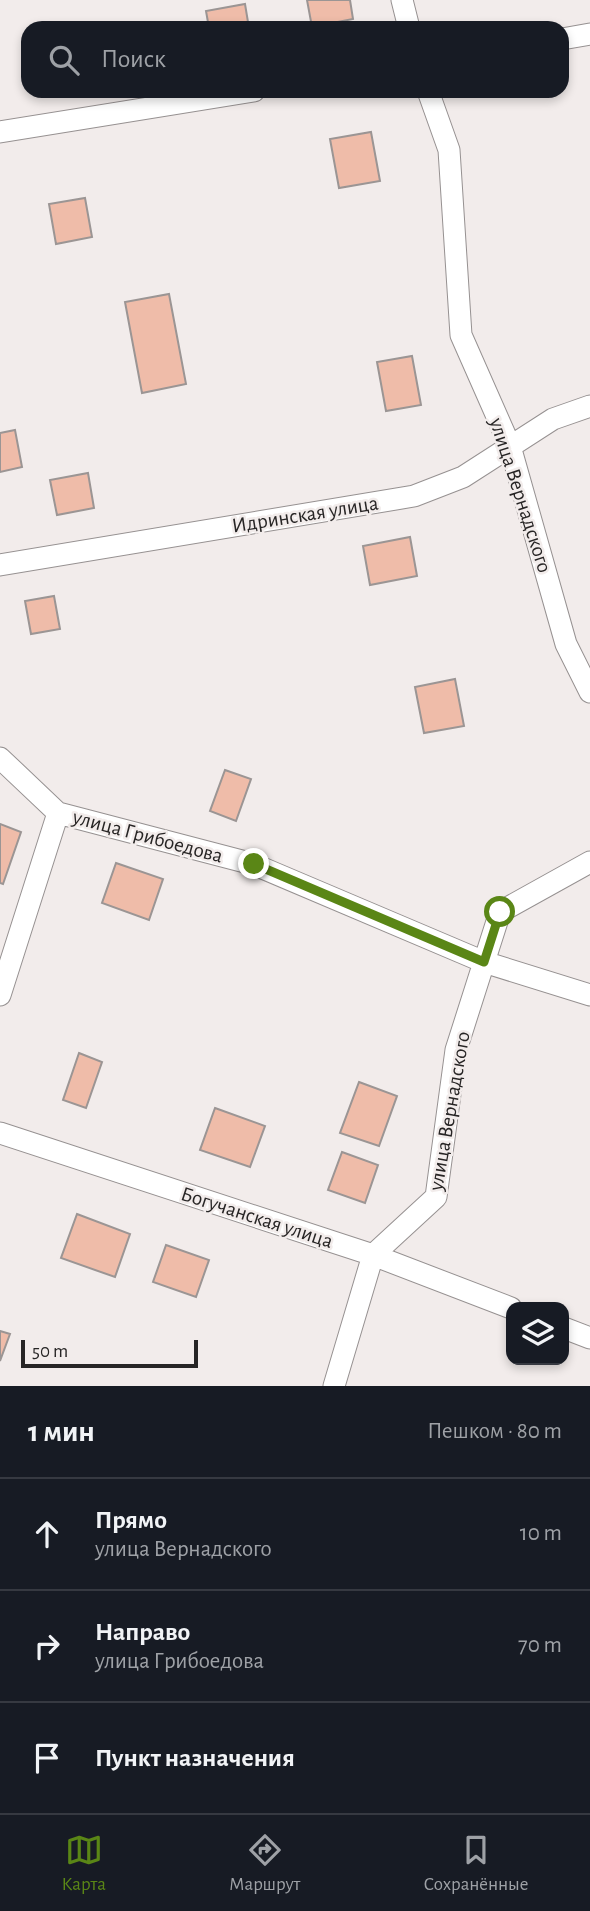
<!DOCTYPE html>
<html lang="ru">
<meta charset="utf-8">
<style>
body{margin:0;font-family:"Alegreya Sans",sans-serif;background:#20242c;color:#f1f3f6}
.controls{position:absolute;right:21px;bottom:21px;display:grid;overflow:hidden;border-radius:14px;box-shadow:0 4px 10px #0003}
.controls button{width:63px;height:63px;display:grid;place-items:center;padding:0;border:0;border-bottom:2px solid #363941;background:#171b24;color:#f1f3f6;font:35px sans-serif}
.scale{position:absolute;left:21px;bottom:18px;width:177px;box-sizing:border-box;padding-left:7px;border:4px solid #272525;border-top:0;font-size:19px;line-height:24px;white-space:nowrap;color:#272525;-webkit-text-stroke:5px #f2eceb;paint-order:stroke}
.stop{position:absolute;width:21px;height:21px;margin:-16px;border:5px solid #5a8616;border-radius:50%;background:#fff}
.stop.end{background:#5a8616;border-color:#fff;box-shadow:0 2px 7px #0008}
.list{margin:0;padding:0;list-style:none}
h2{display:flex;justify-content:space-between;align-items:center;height:91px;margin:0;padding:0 28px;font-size:30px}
h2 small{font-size:23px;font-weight:400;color:#9ea1a6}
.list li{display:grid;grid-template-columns:46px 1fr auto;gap:21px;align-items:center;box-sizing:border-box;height:112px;padding:0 28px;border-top:2px solid #363941}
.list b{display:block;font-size:26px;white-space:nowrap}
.list p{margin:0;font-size:23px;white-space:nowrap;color:#9ea1a6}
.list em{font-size:23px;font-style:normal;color:#9ea1a6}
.icon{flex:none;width:38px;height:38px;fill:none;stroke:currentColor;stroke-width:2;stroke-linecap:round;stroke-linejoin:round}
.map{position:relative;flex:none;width:590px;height:1386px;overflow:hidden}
.search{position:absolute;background:#171b24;box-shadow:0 4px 10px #0003;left:21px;right:21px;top:21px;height:77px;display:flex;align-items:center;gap:18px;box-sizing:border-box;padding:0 24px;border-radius:21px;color:#9ea1a6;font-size:26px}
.sheet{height:427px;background:#171b24}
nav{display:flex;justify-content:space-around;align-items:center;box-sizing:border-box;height:98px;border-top:2px solid #363941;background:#171b24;font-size:19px;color:#9ea1a6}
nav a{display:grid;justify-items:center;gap:4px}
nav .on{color:#5a8616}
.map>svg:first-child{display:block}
.building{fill:#efbca9;stroke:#9b9594;stroke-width:2}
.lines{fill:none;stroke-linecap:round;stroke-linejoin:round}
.minor-casing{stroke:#969191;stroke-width:23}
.minor{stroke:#fff;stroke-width:21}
.route{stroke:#5a8616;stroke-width:9}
.labels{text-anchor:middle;stroke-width:5;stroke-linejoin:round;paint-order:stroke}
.street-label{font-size:21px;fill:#272525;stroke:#f2eceb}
</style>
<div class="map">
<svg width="590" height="1386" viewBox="0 0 590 1386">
<rect width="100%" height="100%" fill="#f2eceb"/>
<!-- building -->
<path class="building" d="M307,0h43l3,19 -41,8z
M245,4l4,24h-40l-3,-17z
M371,132l9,49 -41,7 -9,-49z
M85,198l7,39 -36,7 -7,-40z
M169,294l17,90 -44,9 -17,-91z
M412,356l9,49 -35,6 -9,-49z
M15,430l7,37 -22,5v-39z
M88,473l6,35 -37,7 -7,-35z
M410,537l7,39 -47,9 -7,-39z
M54,596l6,33 -29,5 -6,-33z
M455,679l9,47 -40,7 -9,-46z
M225,770l26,9 -15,42 -26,-10z
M0,824l21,8 -18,52 -3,-1z
M116,863l47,16 -14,41 -47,-17z
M79,1053l23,9 -16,46 -23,-8z
M359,1082l38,14 -18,50 -39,-13z
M215,1108l50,18 -15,41 -50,-17z
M342,1152l36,13 -13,38 -37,-13z
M77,1214l53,20 -15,43 -54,-19z
M166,1245l43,15 -13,37 -43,-15z
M0,1331l10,3 -10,27z"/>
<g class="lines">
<!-- minor casing -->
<g class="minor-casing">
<path id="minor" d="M402,0l7,28
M562,39l28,-5
M428,91l21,59 12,185 49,111 56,198 24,48
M0,132l254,-41
M0,565l414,-69 49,-19 90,-58 37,-13
M0,758l58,55 -58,182
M58,813l195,51 231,98 106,33
M0,1133l373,122 138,53
M564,1328l26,10
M334,1386l39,-131 63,-58 20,-147 44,-138 90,-50"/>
</g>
<!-- minor -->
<use href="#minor" class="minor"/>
</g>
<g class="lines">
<!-- route -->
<path class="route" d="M254,864l230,98 16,-50"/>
</g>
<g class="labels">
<!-- street labels -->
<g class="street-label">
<text transform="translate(521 495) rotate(72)" y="7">улица Вернадского</text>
<text transform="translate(305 514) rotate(-9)" y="7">Идринская улица</text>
<text transform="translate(148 836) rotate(15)" y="7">улица Грибоедова</text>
<text transform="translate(449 1111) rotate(-80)" y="7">улица Вернадского</text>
<text transform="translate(257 1217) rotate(18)" y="7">Богучанская улица</text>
</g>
</g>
</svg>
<div class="controls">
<button><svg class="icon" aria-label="layers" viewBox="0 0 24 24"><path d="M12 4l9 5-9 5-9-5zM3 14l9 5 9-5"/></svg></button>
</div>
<div class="scale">50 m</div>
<div class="stop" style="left:500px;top:912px"></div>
<div class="stop end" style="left:254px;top:864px"></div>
<div class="search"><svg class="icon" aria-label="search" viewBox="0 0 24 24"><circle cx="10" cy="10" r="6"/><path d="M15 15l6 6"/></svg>Поиск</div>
</div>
<section class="sheet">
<h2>1 мин<small>Пешком · 80 m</small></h2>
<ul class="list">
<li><svg class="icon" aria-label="ahead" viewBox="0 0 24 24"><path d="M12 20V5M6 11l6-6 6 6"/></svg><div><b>Прямо</b><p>улица Вернадского</p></div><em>10 m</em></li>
<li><svg class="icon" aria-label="right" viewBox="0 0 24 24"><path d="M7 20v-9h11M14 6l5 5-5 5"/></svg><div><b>Направо</b><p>улица Грибоедова</p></div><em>70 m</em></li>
<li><svg class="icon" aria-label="arrive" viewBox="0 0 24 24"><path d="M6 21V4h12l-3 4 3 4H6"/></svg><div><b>Пункт назначения</b></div></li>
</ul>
</section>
<nav>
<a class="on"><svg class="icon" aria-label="map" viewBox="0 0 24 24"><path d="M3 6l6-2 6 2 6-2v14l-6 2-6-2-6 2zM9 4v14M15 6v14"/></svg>Карта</a>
<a><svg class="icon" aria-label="directions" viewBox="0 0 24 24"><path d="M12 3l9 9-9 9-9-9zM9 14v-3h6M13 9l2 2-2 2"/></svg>Маршрут</a>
<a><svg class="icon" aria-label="saved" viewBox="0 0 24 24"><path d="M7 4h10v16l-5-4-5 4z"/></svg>Сохранённые</a>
</nav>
